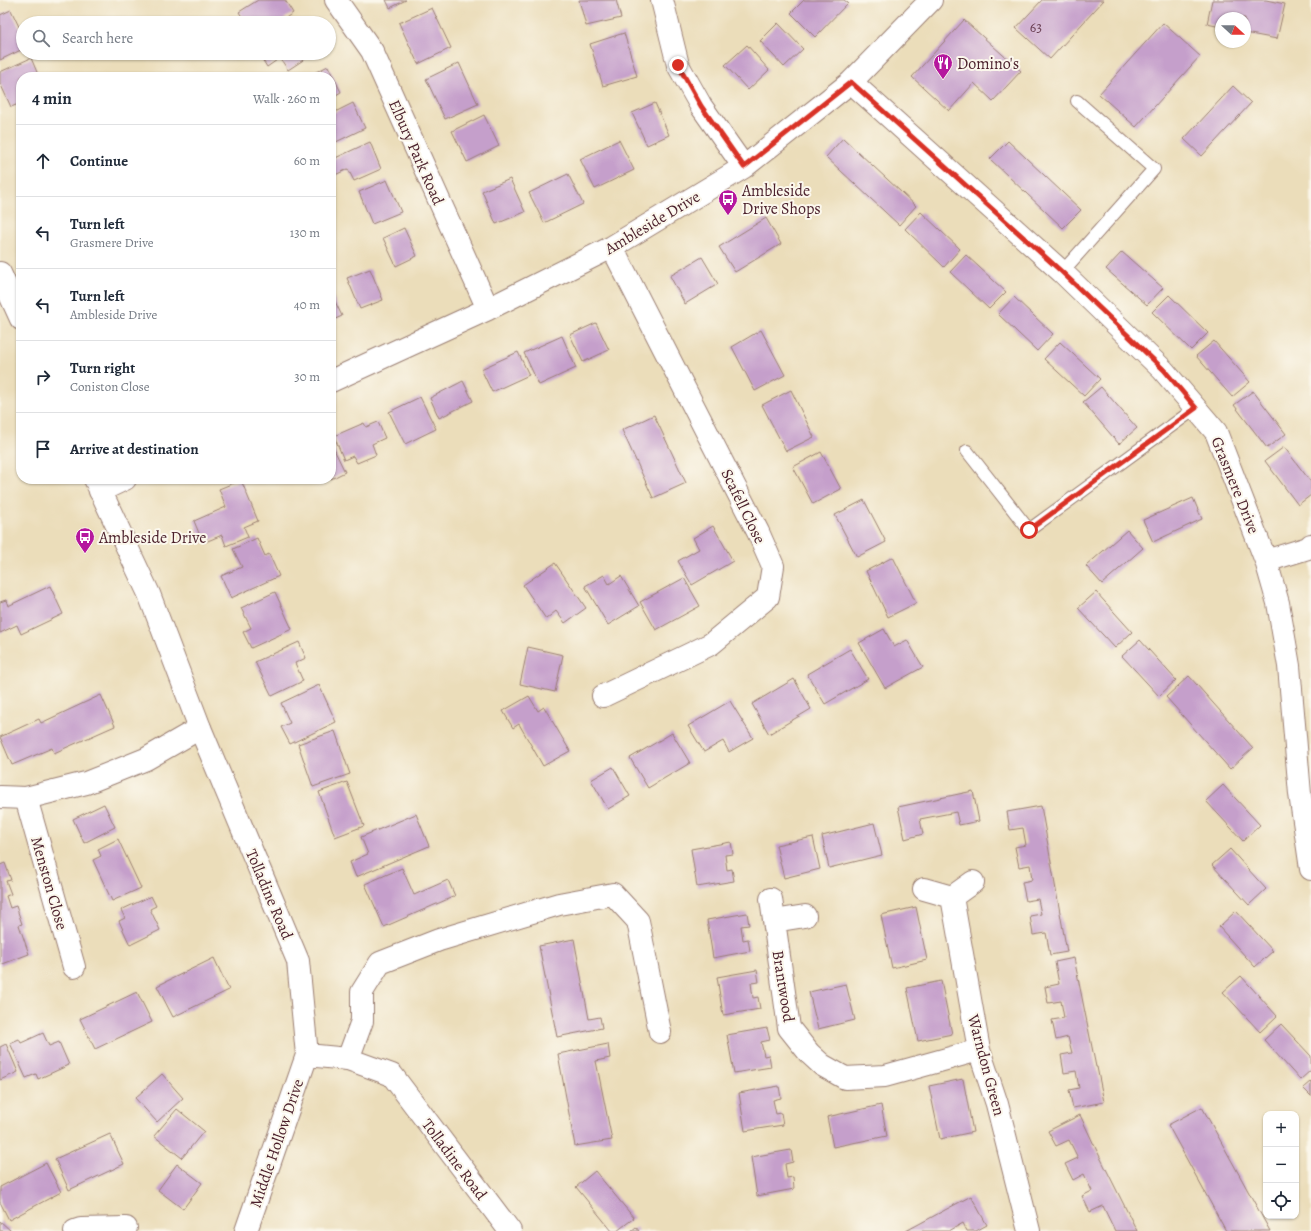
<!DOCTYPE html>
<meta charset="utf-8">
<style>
body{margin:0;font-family:Alegreya,serif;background:#f6f6f7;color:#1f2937}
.controls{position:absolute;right:12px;bottom:12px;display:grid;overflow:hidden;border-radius:8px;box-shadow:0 1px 3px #0004}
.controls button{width:36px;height:36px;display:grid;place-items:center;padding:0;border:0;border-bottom:1px solid #e0e1e3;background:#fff;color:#1f2937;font:20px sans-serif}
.compass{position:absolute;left:1215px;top:12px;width:36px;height:36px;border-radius:50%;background:#fff;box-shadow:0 1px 3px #0004;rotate:111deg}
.stop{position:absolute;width:12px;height:12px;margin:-9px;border:3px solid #d93025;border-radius:50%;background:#fff}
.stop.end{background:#d93025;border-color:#fff;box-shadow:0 1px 4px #0008}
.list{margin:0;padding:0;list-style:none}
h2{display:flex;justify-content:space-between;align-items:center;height:52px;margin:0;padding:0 16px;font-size:17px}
h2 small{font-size:13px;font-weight:400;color:#747a83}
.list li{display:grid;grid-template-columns:26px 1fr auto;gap:12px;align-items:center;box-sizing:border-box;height:72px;padding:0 16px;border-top:1px solid #e0e1e3}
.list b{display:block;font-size:15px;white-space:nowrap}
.list p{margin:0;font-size:13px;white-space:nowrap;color:#747a83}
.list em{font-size:13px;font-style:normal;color:#747a83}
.icon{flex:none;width:22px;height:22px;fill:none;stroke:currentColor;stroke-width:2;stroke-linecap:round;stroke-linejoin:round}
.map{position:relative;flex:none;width:1311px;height:1231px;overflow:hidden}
.search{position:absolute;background:#fff;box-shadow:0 1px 3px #0004;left:16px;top:16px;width:320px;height:44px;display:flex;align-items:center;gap:10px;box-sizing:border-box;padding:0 14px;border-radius:22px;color:#747a83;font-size:15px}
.panel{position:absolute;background:#fff;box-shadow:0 1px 3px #0004;left:16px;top:72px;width:320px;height:412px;border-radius:16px}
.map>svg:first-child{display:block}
.building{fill:#c59fcb}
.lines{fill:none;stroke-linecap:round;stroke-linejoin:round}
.lane-casing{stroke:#9a7e72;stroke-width:14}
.street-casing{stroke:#9a7e72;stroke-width:24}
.secondary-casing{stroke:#9a7e72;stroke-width:24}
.lane{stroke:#fff;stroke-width:12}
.street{stroke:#fff;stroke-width:22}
.secondary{stroke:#fff;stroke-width:22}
.route{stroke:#d93025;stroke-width:5}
.labels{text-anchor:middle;stroke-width:4;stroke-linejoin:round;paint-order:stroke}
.number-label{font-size:14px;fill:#693f53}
.poi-label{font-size:16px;fill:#4a1f2b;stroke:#fbf7ec;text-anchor:start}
.street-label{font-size:16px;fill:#4a1f2b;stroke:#fbf7ec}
</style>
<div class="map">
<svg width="1311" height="1231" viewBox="0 0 1311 1231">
<rect width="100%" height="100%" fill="#fbf7ec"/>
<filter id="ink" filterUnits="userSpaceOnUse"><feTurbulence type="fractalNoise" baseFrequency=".025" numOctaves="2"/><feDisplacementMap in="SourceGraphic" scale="8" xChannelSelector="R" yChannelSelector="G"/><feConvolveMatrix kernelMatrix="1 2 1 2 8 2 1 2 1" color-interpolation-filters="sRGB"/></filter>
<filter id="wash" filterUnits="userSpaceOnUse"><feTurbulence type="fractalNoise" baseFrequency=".012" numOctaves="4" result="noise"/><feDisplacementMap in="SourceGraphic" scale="16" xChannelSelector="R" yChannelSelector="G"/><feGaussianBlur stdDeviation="0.9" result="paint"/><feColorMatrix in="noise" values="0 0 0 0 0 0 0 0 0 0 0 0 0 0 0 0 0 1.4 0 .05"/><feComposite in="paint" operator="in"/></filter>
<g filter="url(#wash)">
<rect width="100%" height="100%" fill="#ebddba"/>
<g id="blocks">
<!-- building -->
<path class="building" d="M258,0h27l8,13 -15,10h-32l-7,-11z
M386,0h20l-16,8z
M579,0h37l5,18 -35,8z
M804,0h40l4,3 -33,34 -24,-24z
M1042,0h62l-54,59 -34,-31z
M1212,0h54l19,4 -8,35 -32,-6v-15h-24v9l-14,-3z
M432,8l19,40 -33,16 -19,-41z
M11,10l12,25v14l-23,11v-45z
M964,20l57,51 -28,30 -19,-18 -25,28 -37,-34z
M778,23l25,26 -19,18 -24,-26z
M1163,23l37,33 -64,71 -37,-33z
M624,33l13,43 -34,10 -13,-42z
M747,45l22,25 -21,20 -23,-25z
M260,53h54l-26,17 -8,-12 -13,9 -8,-13z
M31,58l8,19h-18v26l-10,4 -11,-24v-11z
M459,63l19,41 -33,15 -19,-40z
M328,66l13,26 -10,6v-21h-25z
M1233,86l18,17 -49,53 -18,-17z
M353,103l12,25 -29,14 -5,-9v-19z
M655,103l14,32 -22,10 -15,-32z
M484,115l15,31 -32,16 -15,-31z
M843,138l73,68 -17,19 -73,-68z
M619,140l15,30 -39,19 -15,-30z
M1008,141l73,69 -18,18 -73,-69z
M370,142l11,27 -27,12 -6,-12 -13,6 -4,-9v-6z
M568,174l15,30 -39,19 -15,-30z
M510,179l15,33 -29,12 -14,-33z
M387,180l14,32 -29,12 -13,-32z
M921,212l39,37 -16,18 -39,-38z
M766,218l15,26 -46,28 -16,-25z
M404,228l13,28 -21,10 -13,-28z
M1122,252l41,36 -16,17 -41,-36z
M966,255l40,37 -17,17 -39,-37z
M702,257l16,27 -33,20 -15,-28z
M370,269l13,31 -23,9 -13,-31z
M331,293l11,23 -11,5z
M1169,295l39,38 -17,17 -39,-38z
M1014,297l39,37 -16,17 -39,-37z
M596,323l13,27 -26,12 -13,-27z
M761,330l24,45 -30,16 -23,-44z
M562,336l14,32 -37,17 -15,-32z
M1214,341l36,41 -18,15 -36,-41z
M1060,342l40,37 -16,17 -40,-37z
M518,352l11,23 -37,17 -11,-23z
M463,381l10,20 -34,17 -9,-20z
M1101,387l36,41 -18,16 -36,-42z
M791,390l23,47 -28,14 -24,-46z
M1253,391l33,43 -19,14 -33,-43z
M420,397l16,32 -31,15 -16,-32z
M654,415l32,68 -33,15 -31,-68z
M378,422l7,16 -13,6 4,11 -19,8 -4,-7 -9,4 -10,-24 30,-13 2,4z
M331,443l14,29 -14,7z
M1284,447l27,35v13l-13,10 -33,-44z
M821,452l20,37 -28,15 -20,-37z
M241,480l17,41 -14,6 4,10 -22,9 -4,-11 -19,8 -9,-22 32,-14 -7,-18z
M1193,498l9,21 -49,23 -10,-22z
M864,500l22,42 -29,15 -22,-42z
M713,526l20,35 -41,24 -14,-24 21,-12 -6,-11z
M1127,530l16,18 -41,36 -16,-18z
M257,538l8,18 4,-2 10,22 -48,22 -10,-22 21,-9 -9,-18z
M893,557l23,46 -28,14 -22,-46z
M555,563l31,45 -21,15 -9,-12 -10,8 -23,-34z
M604,575l5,9 12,-8 18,30 -31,19 -23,-39z
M684,578l16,28 -44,24 -16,-28z
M50,586l13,28 -42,20 -4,-9 -17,8v-31l6,-2 2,6z
M275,592l17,37 -41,19 -8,-16 8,-4 -10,-20z
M1096,592l36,40 -17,16 -37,-40z
M884,629l10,18 13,-7 16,27 -38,21 -26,-45z
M1140,640l36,40 -17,16 -37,-40z
M299,642l7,16 -11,5 8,18 -31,15 -17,-34z
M528,647l35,8 -8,37 -35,-8z
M850,649l18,30 -43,25 -18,-30z
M1189,676l64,72 -23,21 -64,-72z
M794,679l17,30 -42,25 -17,-30z
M319,685l17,37 -46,22 -9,-17 9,-4 -9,-20z
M101,695l14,31 -61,27 -2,-5 -40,17 -12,-28 39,-18 2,4z
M529,696l9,15 6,-4 26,44 -27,15 -24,-42 -6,4 -10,-17z
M730,701l23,37 -24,14 -6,-11 -19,11 -16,-26z
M335,731l15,43 -37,13 -15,-43z
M672,733l18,30 -42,25 -18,-30z
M613,767l17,29 -22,13 -17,-29z
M347,782l17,44 -29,11 -16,-45z
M1223,785l37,40 -17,16 -37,-40z
M973,791l6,30 -20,4 -3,-13 -36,7 3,15 -18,5 -7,-32z
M104,804l11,23 -31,16 -11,-24z
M1041,806l26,146 -17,3 -4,-22 -13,2 -3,-19 11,-2 -3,-15 -12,2 -4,-19 10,-2 -2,-15 -11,2 -4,-20 11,-2 -3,-17 -13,2 -3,-18z
M416,814l13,32 -73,31 -6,-15 18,-8 -7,-17z
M874,823l8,32 -53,13 -7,-32z
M813,837l7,32 -36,9 -8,-33z
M118,839l23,49 -29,13 -19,-41 8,-4 -3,-7z
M731,842l2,12 -8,1 2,15 5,-1 2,12 -37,6 -6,-38z
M1230,849l36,40 -17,16 -37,-40z
M5,863l6,17 -5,1 5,13 -5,2 4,12 6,-2 6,18 -3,1 10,29 -29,11v-100z
M402,868l12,27 34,-15 7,16 -71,31 -19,-43z
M151,896l5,10 -6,3 10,21 -30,15 -11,-24 6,-3 -4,-8z
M916,907l11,53 -35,8 -11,-53z
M1236,911l37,40 -18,16 -36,-40z
M747,913l2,12 -8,1 2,14 5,-1 2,12 -37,7 -6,-38z
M574,939l15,80 11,-2 2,11 -45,9 -18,-91z
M214,958l15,32 -56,27 -16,-31z
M1074,958l22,109h1l7,35 -31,6 -4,-18 10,-2 -3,-17 -12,2 -3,-18 11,-2 -4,-16 -12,3 -4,-20 12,-2 -3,-17 -13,2 -3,-16 14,-3 -4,-22z
M757,970l2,12 -8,1 2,15 5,-1 2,12 -37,6 -6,-38z
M1241,976l36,40 -17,16 -37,-40z
M941,981l11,53 -34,7 -11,-53z
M846,984l9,36 -37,9 -9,-37z
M137,992l15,30 -57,27 -15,-30z
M1281,1024l30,32v14l-11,10 -36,-40z
M767,1028l3,12 -9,2 3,14 5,-1 2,12 -37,6 -7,-38z
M43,1033l6,13 10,-4 10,23 -31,14 -2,-5 -10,4 -16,-35 9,-4 2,4z
M6,1044l12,28 -18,8v-33z
M608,1044l2,14 -14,3 16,79 -37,6 -17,-92z
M162,1074l21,24 -26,24 -22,-24z
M963,1079l10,53 -33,7 -11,-53z
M1311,1081v15l-8,-8z
M779,1086l2,12 -8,2 3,14 5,-1 2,12 -38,6 -6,-38z
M881,1105l6,31 -54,11 -6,-30z
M1202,1107l68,124h-44l-58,-106z
M177,1109l27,22 -22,27 -28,-22z
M1080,1115l16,34 41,82h-22l-12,-25 -13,6 -8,-16 10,-5 -8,-17 -11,6 -8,-16 13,-6 -9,-18 -13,6 -8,-15z
M110,1134l14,30 -55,26 -14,-31z
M791,1150l2,12 -8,2 2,14 6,-1 1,12 -37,7 -6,-39z
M46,1163l15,29 -52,28 -9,-18v-15z
M177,1164l25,19 -19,26 -25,-19z
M595,1171l39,47 -17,13h-5l-36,-44z
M971,1196l16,29 -11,6h-9l-4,-8 -14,8h-43z
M0,1221l11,10h-11z
M636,1227l3,4h-8z"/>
</g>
</g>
<g filter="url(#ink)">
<use href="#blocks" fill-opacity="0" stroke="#9a7e72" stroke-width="1"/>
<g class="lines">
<!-- lane casing -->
<g class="lane-casing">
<path id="lane" d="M1062,272l92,-103 -77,-68
M967,451l62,79 167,-122"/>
</g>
<!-- street casing -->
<g class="street-casing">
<path id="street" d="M336,0l36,51 116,258
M662,0l16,65 23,41 43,61
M851,82l211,190 101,98 53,62 50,129 12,42 11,63 11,128 11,75
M331,381l157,-72 124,-62 132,-80 107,-85 80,-82
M100,491l25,-12
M1266,561l42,-13 3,-3
M603,696l108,-52 57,-47 5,-31 -15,-34 -146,-285
M0,797l26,1 60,-15 60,-24 54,-31
M26,798l48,169
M924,889l28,8 21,-15
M952,897l27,153 18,54 32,127
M771,899l18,129 20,25 13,12 23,13 40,-2 94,-26
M774,921l31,-5
M348,1059l14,-38v-29l18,-29 59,-23 120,-36 54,-10 25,27 22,111
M75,1231l6,-2 45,-1"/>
</g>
<!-- secondary casing -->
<g class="secondary-casing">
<path id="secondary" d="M0,273l21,46
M95,479l54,115 51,134 98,233 9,94 -61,176
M307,1055l41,4 44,16 118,156"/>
</g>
<!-- lane -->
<use href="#lane" class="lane"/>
<!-- street -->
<use href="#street" class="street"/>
<!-- secondary -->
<use href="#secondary" class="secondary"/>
</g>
</g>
<g class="lines" filter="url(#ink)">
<!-- route -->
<path class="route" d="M678,65l23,41 43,61 107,-85 211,190 102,98 32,38 -167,122"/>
</g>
<!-- icons -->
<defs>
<g id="restaurant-pin" transform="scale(1)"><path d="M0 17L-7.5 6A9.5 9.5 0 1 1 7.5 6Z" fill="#b5179e" stroke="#fbf7ec"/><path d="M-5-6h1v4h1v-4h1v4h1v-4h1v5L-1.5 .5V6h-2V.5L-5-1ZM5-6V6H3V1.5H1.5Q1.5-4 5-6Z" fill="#fff"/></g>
<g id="bus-pin" transform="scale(1)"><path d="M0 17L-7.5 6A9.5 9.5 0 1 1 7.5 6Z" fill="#b5179e" stroke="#fbf7ec"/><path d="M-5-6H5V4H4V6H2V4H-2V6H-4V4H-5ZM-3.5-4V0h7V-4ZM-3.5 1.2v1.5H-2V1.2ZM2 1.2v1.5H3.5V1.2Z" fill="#fff"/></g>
</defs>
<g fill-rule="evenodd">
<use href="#restaurant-pin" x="943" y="63"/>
<use href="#bus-pin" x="728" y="199"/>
<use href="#bus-pin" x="85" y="537"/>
</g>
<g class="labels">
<!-- number labels -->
<g class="number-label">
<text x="1036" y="32">63</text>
</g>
<!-- poi labels -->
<g class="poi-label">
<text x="957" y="69">Domino's</text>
<text x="742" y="196">Ambleside<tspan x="742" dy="18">Drive Shops</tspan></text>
<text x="99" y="543">Ambleside Drive</text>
</g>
<!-- street labels -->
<g class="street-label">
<text transform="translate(417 152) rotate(66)" y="6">Elbury Park Road</text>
<text transform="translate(652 222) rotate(-31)" y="6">Ambleside Drive</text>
<text transform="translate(1236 485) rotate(68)" y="6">Grasmere Drive</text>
<text transform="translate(744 506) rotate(64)" y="6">Scafell Close</text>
<text transform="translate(50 883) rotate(74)" y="6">Menston Close</text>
<text transform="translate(270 894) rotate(67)" y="6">Tolladine Road</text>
<text transform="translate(784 986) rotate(81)" y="6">Brantwood</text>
<text transform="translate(987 1065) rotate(75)" y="6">Warndon Green</text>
<text transform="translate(276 1143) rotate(-71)" y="6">Middle Hollow Drive</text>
<text transform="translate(455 1159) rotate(53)" y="6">Tolladine Road</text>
</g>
</g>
</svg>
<div class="controls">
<button>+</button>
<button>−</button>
<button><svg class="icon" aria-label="locate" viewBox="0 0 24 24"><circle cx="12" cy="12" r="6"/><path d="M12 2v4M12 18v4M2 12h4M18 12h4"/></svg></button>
</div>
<svg class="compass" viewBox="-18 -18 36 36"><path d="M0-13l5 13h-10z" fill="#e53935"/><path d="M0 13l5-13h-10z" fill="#747a83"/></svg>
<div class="stop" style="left:1029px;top:530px"></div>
<div class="stop end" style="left:678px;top:65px"></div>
<div class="search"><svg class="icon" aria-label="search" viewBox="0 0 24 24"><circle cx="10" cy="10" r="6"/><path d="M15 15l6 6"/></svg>Search here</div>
<section class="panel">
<h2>4 min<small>Walk · 260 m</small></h2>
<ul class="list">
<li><svg class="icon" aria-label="ahead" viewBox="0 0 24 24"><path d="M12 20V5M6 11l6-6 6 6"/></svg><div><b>Continue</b></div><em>60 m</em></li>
<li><svg class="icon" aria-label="left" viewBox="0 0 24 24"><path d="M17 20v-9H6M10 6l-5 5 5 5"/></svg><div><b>Turn left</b><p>Grasmere Drive</p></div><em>130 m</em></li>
<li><svg class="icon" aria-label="left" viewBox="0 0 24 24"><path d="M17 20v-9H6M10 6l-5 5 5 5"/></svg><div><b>Turn left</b><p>Ambleside Drive</p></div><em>40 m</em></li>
<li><svg class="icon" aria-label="right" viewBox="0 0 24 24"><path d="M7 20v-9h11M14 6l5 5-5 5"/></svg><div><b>Turn right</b><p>Coniston Close</p></div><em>30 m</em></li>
<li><svg class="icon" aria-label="arrive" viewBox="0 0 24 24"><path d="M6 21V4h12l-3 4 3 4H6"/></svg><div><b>Arrive at destination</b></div></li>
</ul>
</section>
</div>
